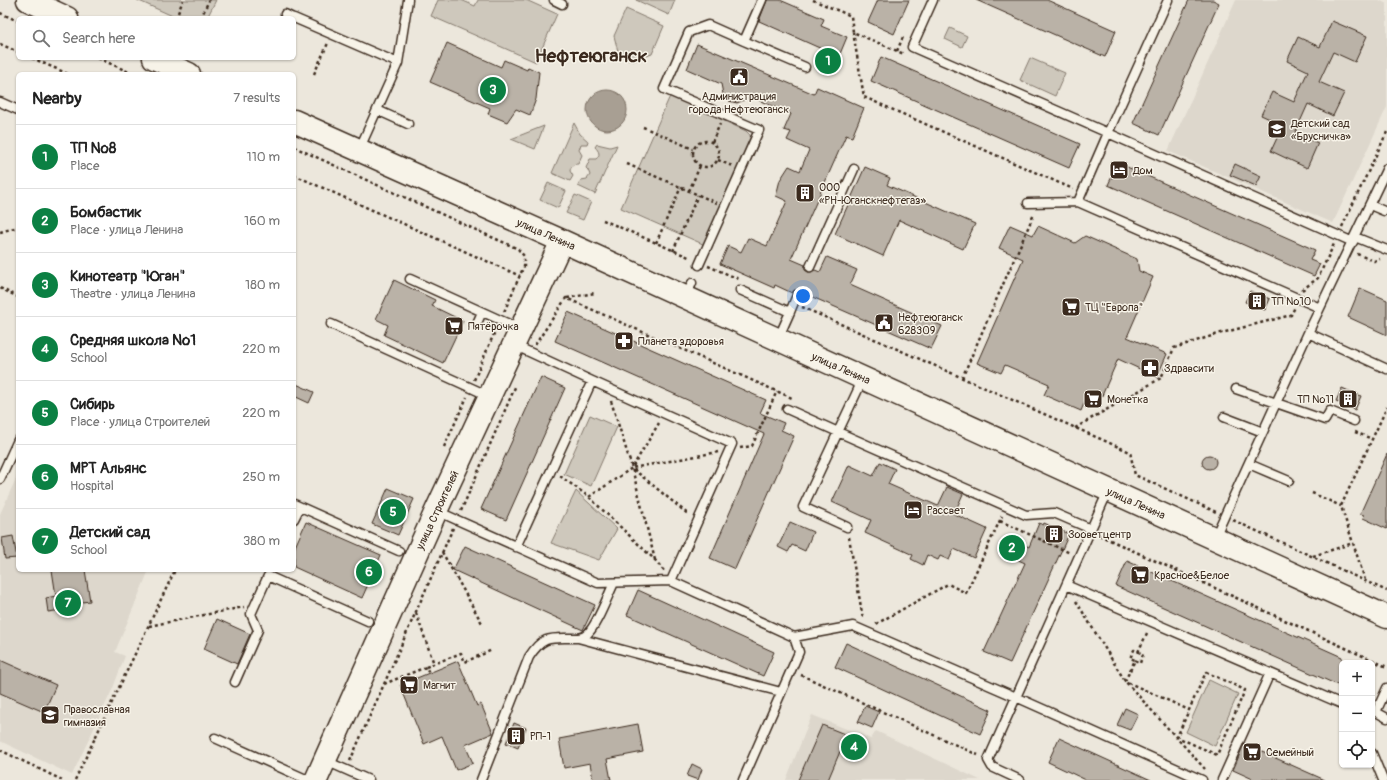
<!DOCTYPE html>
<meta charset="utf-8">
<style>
body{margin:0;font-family:Pangolin,sans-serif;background:#f6f6f6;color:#222}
.controls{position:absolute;right:12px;bottom:12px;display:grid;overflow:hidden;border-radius:6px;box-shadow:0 1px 3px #0004}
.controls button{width:36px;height:36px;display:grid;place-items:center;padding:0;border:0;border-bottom:1px solid #e0e0e0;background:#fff;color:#222;font:20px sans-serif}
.you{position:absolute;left:803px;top:296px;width:14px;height:14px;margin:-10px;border:3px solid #fff;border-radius:50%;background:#1a73e8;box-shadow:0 0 0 6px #1a73e833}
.badge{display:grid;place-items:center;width:26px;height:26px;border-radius:50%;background:#0b8043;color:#fff;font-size:13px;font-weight:700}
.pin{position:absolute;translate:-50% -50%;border:2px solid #fff;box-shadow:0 1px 4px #0006}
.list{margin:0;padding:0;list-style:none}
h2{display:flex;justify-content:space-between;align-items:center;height:52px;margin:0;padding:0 16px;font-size:17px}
h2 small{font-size:13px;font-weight:400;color:#767676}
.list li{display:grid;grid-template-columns:26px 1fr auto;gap:12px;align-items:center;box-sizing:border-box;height:64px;padding:0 16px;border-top:1px solid #e0e0e0}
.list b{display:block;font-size:15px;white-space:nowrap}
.list p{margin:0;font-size:13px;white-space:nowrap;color:#767676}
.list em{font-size:13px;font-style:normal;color:#767676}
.icon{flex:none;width:22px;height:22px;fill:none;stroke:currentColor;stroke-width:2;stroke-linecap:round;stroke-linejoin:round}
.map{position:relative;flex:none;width:1387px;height:780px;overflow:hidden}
.search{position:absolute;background:#fff;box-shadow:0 1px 3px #0004;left:16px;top:16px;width:280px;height:44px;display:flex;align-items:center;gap:10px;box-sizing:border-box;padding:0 14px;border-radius:6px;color:#767676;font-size:15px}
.panel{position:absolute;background:#fff;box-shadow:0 1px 3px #0004;left:16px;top:72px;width:280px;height:500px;border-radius:6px}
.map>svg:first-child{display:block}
.built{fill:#ddd7cc}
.green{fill:#cec8bc;stroke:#84796d}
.water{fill:#a89f93;stroke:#7c7064}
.building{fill:#bab2a7;stroke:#3b2a1e}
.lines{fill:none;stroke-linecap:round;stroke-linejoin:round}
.service-casing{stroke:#3b2a1e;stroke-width:11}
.secondary-casing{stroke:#3b2a1e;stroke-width:25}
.path{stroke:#3b2a1e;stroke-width:2.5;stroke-dasharray:3 3;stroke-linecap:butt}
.service{stroke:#f7f3e8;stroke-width:8}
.secondary{stroke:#f7f3e8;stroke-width:22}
.labels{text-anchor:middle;stroke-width:3;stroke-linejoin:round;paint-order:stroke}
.poi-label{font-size:11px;fill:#3b2a1e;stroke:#f7f3e8;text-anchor:start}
.street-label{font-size:11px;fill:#3b2a1e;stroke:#f7f3e8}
.town-label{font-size:19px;font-weight:bold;fill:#3b2a1e;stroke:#f7f3e8}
</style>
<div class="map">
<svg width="1387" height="780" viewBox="0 0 1387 780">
<rect width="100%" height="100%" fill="#ece7dc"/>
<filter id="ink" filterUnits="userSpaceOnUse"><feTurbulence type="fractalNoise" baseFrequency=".025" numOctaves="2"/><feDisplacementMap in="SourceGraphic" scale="8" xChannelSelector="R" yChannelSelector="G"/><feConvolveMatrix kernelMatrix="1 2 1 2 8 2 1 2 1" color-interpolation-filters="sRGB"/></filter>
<g filter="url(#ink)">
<!-- built -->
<path class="built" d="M1236,0h143l8,4v103l-54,116 -165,-72z
M18,474v96h131l-34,82 10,4 -12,32 -41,87 -72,-34v-227z
M812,715l59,24 5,-8 104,49h-194z"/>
<!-- green -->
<path class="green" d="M137,0h79l-9,18h-30z
M438,0h23l14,6 3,-6h48l31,14 -21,48 -105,-46z
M636,0h39l-6,15z
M626,9l38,17 -12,28 -19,7 -14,-6 -5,-19z
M950,28l17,8 -5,11 -17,-8z
M1030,58l35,15 -10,23 -35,-16z
M670,96l76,35 4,4 1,5 -46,105 -84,-37z
M574,123l6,11 8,7 -1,3h-6l-2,6 3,5 -4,9c-5,0 -7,2 -8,7l3,5 -3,5 -18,-8z
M544,126l-9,23 -24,-10z
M597,144l13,3 7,-2 -22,49 -17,-8 3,-6 6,-1 3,-4 -2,-5 -2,-2 4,-9h6c5,-4 3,-8 -1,-12z
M548,183l18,8 -8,17 -18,-8z
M575,195l16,7 -8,18 -17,-7z
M590,415l27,12 -26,59 -27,-12z
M576,491l41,38 -18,31 -48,-17z
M1209,680l29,14 -23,52 -29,-14z"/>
<!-- water -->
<path class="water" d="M587 110a20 20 0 1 1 40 0a20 20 0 1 1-40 0Z"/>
<!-- building -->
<path class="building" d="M767,0h13l44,19 -3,7 26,11 -15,36 -15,-7 7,-16 -65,-29z
M878,0h31l-15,34 -26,-12z
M976,0h71l69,31 -11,26z
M1189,0h24l6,3 -60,132 -26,-12z
M1332,21l35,15 -12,26 -22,-10 -14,30 25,11 -11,23 -25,-12 -13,29 23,10 -11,25 -36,-17 12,-26 -22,-10 11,-23 22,10 14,-31 -21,-10 11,-24 22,10z
M447,43l54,24 3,-7 23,10 1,-3 11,5 -3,27 -6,16 -14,-6 -9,13 -19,-8 2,-6 -60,-26z
M697,44l117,50 3,-7 47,21 -12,29 -6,-2 -55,124 14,6v5l3,2h3l4,-2 5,2 7,-15 30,13 -7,15 92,41 -11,23 -121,-53 -2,4 -6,-3v-5l-3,-2h-5l-2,3 -17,-8 -1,3 -54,-24 8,-18 13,6 7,-14 19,8 20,-45 -11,-5 4,-16 9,-14 11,5 9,-21 -22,-10 4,-8 -7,-2 7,-16 -40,-17 -14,6 -8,-2 -6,-7 -2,-10 -34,-15z
M881,57l199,87 -11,24 -198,-87z
M1118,163l197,87 -5,10 10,4 -6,12 -206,-91z
M1235,164l26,12 -5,10 -26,-11z
M865,167l25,11 -3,7 88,39 -12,25 -64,-29 -16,36 -48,-22z
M1010,225l23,10 5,-9 37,17 10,-7 52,23 2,12 14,6 -26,60 40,17 -10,23 -39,-18 -21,48 -12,-6 -4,10 -37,-16 5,-11 -44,-19 -4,8 -24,-10 46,-104 -24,-11z
M394,280l41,20 -3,6 31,15 -20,42 -59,-28 4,-10 -12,-6z
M1360,288l27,12v35l-39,-18z
M1250,291l20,8 -5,11 -20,-8z
M568,312l198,88 -6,13 24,10 -3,7 13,6 -59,133 -25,-11 54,-124 -209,-93z
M541,377l24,11 -59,132 -25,-11z
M294,383l20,9 -5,11 -15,-7z
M1342,388l19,8 -6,14 -19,-9z
M1387,454v75l-24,-11 1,-3 -4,-1z
M1202 462a7 7 0 1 1 14 0a7 7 0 1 1-14 0Z
M880,462l15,7 -7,15 50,22 9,-19 16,7 -9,20 33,15 -13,29 -20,-9 -5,11 -9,-4 -2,4 -11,-5 -4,10 -12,-6 2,-4 -48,-22 6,-13 -39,-18 17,-37 24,11z
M388,488l26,11 -16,36 -26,-11z
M306,522l75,33 -19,43 -68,-31v-18z
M790,522l23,10 -8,19 -13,-6 -4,7 -10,-5z
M1039,523l4,2 1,-2 25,11 -59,129 -26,-11 41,-89 -24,-11 7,-15 21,10z
M13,536l4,22 -12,1 -3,-21z
M465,546l130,59 -12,25 -130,-60z
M1127,561l215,96v30l-226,-101z
M52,570h33l5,31 -16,2 1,5 -27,4 -2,-14 10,-2z
M638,590l136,62 -11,24 -136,-61z
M217,619l33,15 -13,30 -33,-15z
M846,643l145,67 -11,24 -145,-67z
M0,660l56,25 -12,27 -44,-19z
M458,661l19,45 4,-2 12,29 -28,12 8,18 -17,7 -14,-34 -18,8 -24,-59z
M865,706l14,6 -7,16 -14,-6z
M1125,708l13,6 -8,16 -13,-5z
M514,723l12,5 -8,20 -12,-5z
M638,724l5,28 -36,7 4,21h-18l-3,-17 -26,5 -5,-29z
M822,725l25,10 -19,45h-30z
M1059,738l92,42h-65l-38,-18z
M1244,744l81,36h-70l-22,-10z
M692,764l10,5 -4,11 -11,-4z"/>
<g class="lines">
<!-- service casing -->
<g class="service-casing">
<path id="service" d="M554,0l8,4
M762,0l-18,41 61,26
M933,0l-21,47 196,86 -30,69 242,106
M1168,0l-60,133 245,109
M285,14l8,4
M294,18l104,45 10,-63
M0,102l18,8
M377,110l31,14
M359,150l39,-87
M1028,203l50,-1
M1370,205l14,6
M1355,237l32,13
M699,265l60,-135 -95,-41 25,-57 19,-7 36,16
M810,267l44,-98
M410,279l110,50
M740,290l50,22 -12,27
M686,297l6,-14
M790,312l7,-17
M478,321l4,-9
M331,324l158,72
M1308,333l79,36
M1236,389l89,31 5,-9 24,10
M787,409l51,23 25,-53
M1224,417l39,15
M1249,464l40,17
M0,479l18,-39
M294,504l105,47
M437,511l161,72 73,-2 61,-137 -140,-63 -78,-36
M294,519l6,-12
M847,527l-44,-20 35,-75 188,83 28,-2 37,16
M1215,537l93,-204 79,-165
M516,547l76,-166
M671,581l123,56 59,-11 163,71 186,83
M1066,585l276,119
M578,638l203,54
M235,682l23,-52 -7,-16 17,-38 100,45
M1372,712h4l11,-24
M1376,712l11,6
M215,738l93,42
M1372,753l11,27
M326,761l43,19
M481,780l48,-123c14,-22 22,-19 46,-19 4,0 8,0 11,-3 10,-7 22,-40 28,-52
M743,780l56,-128 -5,-15
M1020,780l-28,-13 -4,-7 120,-269
M1222,780l48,-107"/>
</g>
<!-- secondary casing -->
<g class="secondary-casing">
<path id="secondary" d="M28,0l39,18
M154,58l35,16
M294,121l268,120 825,376
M316,780l120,-269 126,-270"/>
</g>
<!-- path -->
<path class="path" d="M813,0l38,16 2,16 51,22
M0,13l18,8
M178,13l5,-13
M201,18l8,-18
M853,32l11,65 209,92
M0,44l18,8
M897,51l6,-14
M32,58l36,16
M98,58l35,16
M314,74l14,-31
M643,127l50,22
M693 154a13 13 0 1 1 26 0a13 13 0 1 1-26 0Z
M712,142l8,-18
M294,147l224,102 6,7v10l-20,46
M718,160l14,6
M627,164l90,39
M294,175l226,101
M689,191l11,-25
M603,220l88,38
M1342,227l45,-95
M0,232l18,-5
M656,243l25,-56
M673,251l25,-56
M1357,254l17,7 6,-2
M708,266l31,13
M0,288l18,9
M1302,290l16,-12 16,-34
M567,298l28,-5
M802,307l328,145 5,23 81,37
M535,345l31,-47 226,100
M962,378l72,-164
M474,380l22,-51
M611,401l21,67 27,-45
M1075,428l86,-50 13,-30 44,-14 73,-19 4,-8
M1355,432l17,7
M444,447l23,-50
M740,448l12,-2 25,-55
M560,476l29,21 66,63 9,11
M1312,493l29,13
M589,497l43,-29 57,47
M461,511l55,-126
M1233,520l154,71
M1000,521l70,32
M1099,535l288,132
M849,537l14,82
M442,552l41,73
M1313,556l40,-13
M655,560l-23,-92 86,-16
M1365,580l-24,-74 46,-99
M1076,601l49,80 80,88
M416,613l18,51
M876,624l72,-40 18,9 36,-77
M149,626l95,-19
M1138,652l10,-21
M1135,660l5,3 3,-9 -9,-4 -4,8 5,2 -10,21 64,29
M426,667l35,-14 4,9 27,-12
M1206,672l39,18 -28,65 -40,-18z
M801,675l177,80
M384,684l42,-17 3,6
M0,750l62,30
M350,761l103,-233
M75,780l100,-210"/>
<!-- service -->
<use href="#service" class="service"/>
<!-- secondary -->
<use href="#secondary" class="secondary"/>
</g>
</g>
<!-- icons -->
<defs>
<g id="civic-square" transform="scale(1)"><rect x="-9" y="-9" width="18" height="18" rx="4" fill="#3b2a1e" stroke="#f7f3e8"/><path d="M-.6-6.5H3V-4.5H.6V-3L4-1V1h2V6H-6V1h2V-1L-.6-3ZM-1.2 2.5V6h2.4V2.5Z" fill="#fff"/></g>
<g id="school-square" transform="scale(1)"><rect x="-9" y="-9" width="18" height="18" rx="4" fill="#3b2a1e" stroke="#f7f3e8"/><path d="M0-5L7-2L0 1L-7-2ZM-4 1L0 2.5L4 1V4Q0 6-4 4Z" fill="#fff"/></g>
<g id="hotel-square" transform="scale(1)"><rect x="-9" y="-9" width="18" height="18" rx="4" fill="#3b2a1e" stroke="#f7f3e8"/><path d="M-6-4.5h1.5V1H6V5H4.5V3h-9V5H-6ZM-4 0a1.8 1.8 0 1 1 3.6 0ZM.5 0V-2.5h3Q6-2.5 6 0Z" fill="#fff"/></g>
<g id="building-square" transform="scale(1)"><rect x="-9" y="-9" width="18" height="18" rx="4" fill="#3b2a1e" stroke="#f7f3e8"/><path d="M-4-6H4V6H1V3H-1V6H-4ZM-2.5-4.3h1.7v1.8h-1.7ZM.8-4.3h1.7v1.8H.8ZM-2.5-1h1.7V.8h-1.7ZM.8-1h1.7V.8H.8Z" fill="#fff"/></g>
<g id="supermarket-square" transform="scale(1)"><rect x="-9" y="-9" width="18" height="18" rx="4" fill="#3b2a1e" stroke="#f7f3e8"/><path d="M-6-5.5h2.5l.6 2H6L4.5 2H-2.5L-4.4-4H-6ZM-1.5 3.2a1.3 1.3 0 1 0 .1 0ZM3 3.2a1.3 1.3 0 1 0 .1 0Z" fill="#fff"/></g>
<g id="pharmacy-square" transform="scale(1)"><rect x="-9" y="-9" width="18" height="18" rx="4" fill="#3b2a1e" stroke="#f7f3e8"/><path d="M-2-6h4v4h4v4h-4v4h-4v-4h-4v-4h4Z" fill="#fff"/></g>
</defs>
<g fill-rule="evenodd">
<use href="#civic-square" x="739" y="77"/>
<use href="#school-square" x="1277" y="129"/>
<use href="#hotel-square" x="1119" y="170"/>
<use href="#building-square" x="805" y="193"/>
<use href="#building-square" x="1257" y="301"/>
<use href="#supermarket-square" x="1071" y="307"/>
<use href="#civic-square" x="884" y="323"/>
<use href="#supermarket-square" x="454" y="326"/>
<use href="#pharmacy-square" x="624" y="341"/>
<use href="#pharmacy-square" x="1150" y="368"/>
<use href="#supermarket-square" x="1093" y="399"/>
<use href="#building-square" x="1348" y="399"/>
<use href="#hotel-square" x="913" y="510"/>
<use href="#building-square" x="1054" y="534"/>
<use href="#supermarket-square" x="1140" y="575"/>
<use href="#supermarket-square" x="409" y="685"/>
<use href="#school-square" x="50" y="715"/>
<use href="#building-square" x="516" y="736"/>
<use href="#supermarket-square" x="1252" y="752"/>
</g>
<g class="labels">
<!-- poi labels -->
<g class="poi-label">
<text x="739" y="100" text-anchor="middle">Администрация<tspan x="739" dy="13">города Нефтеюганск</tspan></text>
<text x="1291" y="127">Детский сад<tspan x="1291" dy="13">«Брусничка»</tspan></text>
<text x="1133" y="174">Дом</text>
<text x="819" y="191">ООО<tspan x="819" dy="13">«РН-Юганскнефтегаз»</tspan></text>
<text x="1271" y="305">ТП №10</text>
<text x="1085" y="311">ТЦ "Европа"</text>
<text x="898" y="321">Нефтеюганск<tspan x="898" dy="13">628309</tspan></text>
<text x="468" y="330">Пятёрочка</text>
<text x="638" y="345">Планета здоровья</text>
<text x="1164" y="372">Здравсити</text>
<text x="1107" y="403">Монетка</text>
<text x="1334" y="403" text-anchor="end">ТП №11</text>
<text x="927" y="514">Рассвет</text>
<text x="1068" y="538">Зооветцентр</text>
<text x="1154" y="579">Красное&amp;Белое</text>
<text x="423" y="689">Магнит</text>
<text x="64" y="713">Православная<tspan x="64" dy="13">гимназия</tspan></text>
<text x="530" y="740">РП-1</text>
<text x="1266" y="756">Семейный</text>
</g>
<!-- street labels -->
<g class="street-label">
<text transform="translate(546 234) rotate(24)" y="4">улица Ленина</text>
<text transform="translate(841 368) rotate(24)" y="4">улица Ленина</text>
<text transform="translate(1136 503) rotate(24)" y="4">улица Ленина</text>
<text transform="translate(437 510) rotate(-65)" y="4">улица Строителей</text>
</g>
<!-- town labels -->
<g class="town-label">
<text x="591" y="62">Нефтеюганск</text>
</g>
</g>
</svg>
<div class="controls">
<button>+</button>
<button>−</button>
<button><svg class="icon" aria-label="locate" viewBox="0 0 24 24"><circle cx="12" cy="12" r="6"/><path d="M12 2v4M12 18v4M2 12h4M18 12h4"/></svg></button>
</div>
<div class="you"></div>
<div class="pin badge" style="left:828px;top:61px">1</div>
<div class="pin badge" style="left:1012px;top:548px">2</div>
<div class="pin badge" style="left:493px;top:90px">3</div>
<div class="pin badge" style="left:854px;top:747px">4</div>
<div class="pin badge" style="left:393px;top:512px">5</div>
<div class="pin badge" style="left:369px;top:572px">6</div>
<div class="pin badge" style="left:68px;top:603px">7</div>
<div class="search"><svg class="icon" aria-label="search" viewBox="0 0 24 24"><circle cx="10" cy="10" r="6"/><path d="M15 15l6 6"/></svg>Search here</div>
<section class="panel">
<h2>Nearby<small>7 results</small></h2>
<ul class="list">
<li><span class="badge">1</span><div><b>ТП №8</b><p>Place</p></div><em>110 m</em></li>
<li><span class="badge">2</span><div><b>Бомбастик</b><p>Place · улица Ленина</p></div><em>160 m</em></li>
<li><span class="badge">3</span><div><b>Кинотеатр &quot;Юган&quot;</b><p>Theatre · улица Ленина</p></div><em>180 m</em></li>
<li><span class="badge">4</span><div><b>Средняя школа №1</b><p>School</p></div><em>220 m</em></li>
<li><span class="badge">5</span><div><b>Сибирь</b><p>Place · улица Строителей</p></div><em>220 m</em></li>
<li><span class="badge">6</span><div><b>МРТ Альянс</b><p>Hospital</p></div><em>250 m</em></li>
<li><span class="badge">7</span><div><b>Детский сад</b><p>School</p></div><em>380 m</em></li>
</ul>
</section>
</div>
